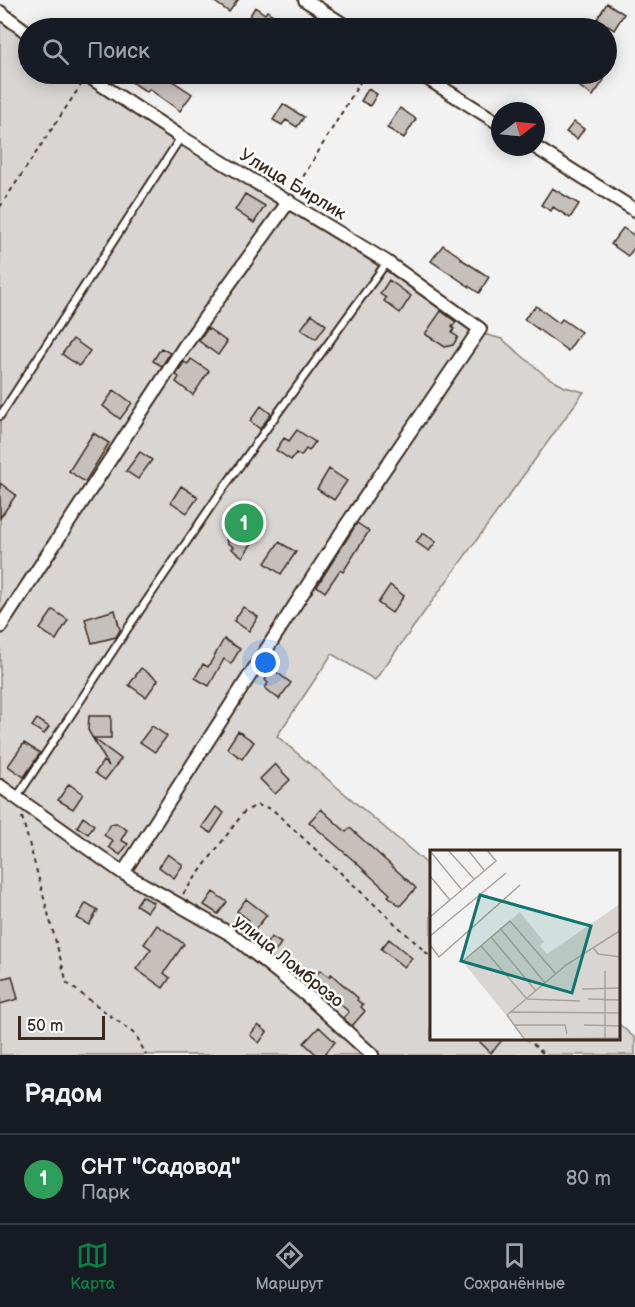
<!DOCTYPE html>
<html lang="ru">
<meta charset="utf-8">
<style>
body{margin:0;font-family:"Balsamiq Sans",sans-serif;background:#242831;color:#f1f3f6}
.compass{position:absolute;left:491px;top:102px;width:54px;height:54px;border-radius:50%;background:#171b24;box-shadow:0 3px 15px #0003;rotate:74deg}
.scale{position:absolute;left:18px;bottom:15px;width:87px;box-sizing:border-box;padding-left:6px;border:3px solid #3b2a1e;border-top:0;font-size:16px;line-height:21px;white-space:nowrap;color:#3b2a1e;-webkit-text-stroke:4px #fff;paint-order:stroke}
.you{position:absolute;left:266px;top:663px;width:21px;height:21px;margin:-15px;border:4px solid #fff;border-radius:50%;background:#1a73e8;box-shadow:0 0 0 9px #1a73e833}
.badge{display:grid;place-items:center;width:39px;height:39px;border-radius:50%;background:#0b8043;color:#fff;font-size:20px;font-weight:700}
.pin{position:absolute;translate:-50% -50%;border:3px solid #fff;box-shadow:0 2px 6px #0006}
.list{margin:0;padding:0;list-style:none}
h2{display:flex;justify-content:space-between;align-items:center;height:78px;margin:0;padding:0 24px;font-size:26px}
h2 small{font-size:20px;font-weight:400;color:#9ea1a6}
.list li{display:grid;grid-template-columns:39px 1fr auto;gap:18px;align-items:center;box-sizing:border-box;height:90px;padding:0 24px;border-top:2px solid #363941}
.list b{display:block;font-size:22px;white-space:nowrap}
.list p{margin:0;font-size:20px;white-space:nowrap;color:#9ea1a6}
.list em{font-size:20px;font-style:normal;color:#9ea1a6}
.icon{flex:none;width:33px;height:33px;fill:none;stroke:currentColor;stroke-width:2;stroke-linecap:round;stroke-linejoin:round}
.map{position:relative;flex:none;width:635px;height:1055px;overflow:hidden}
.search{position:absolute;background:#171b24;box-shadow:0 3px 15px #0003;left:18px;right:18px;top:18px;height:66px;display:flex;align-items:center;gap:15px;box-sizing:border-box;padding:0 21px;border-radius:33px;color:#9ea1a6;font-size:22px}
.sheet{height:168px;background:#171b24}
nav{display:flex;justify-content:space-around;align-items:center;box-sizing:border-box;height:84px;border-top:2px solid #363941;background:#171b24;font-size:16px;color:#9ea1a6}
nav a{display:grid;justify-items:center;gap:3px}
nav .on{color:#0b8043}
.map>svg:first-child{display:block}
.green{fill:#d8d5d2;stroke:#8a8078;stroke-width:1.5}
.building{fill:#c6c0bd;stroke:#3b2a1e;stroke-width:1.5}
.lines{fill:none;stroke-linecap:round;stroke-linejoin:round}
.service-casing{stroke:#3b2a1e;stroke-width:10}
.minor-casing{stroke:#3b2a1e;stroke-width:16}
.path{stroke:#3b2a1e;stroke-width:2;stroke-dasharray:4.5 4.5;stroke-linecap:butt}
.service{stroke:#fff;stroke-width:6}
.minor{stroke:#fff;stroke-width:12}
.labels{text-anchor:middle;stroke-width:5;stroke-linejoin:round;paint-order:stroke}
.street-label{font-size:18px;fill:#3b2a1e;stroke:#fff}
.inset-road{fill:none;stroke:#a9a29d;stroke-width:1.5}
.view{fill:#0f766e;fill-opacity:0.15;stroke:#0f766e;stroke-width:3}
.inset-edge{fill:none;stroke:#3b2a1e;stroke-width:3}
</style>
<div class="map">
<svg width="635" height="1055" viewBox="0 0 635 1055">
<rect width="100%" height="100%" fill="#f3f2f2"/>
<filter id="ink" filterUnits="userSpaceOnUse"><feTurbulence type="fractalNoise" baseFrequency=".0167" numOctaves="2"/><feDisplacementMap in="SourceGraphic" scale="12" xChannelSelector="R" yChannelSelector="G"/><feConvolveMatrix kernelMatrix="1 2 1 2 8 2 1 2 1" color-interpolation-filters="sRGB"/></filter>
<g filter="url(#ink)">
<!-- green -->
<path class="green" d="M0,17l28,20v37h53l102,70 205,128 81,58 33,9 45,38 18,10 19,5 -209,288 -43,-26 -55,82 154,131v171h187l1,-14 16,14v17h-635z"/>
<!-- building -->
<path class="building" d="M212,0h26l-9,12z
M607,3l17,11 -10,16 -17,-11z
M255,7l10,7 2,-3 9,6 -1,2 3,3 -4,6h-22l-7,-4z
M134,74h28l30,20 -12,17 -31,-22 -2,3 -17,-11z
M589,74h7l8,6 -11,16 -13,-9z
M368,89l9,5 -7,12 -9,-5z
M283,104l21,13 -7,10 -11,-7 -4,5 -9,-5z
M400,108l16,11 -12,19 -17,-10z
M574,122l10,7 -7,10 -11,-7z
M552,188l27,16 -9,14 -17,-11 -2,4 -10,-6z
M245,194l20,12 -11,17 -19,-13z
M623,228l12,8v11l-7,9 -17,-12z
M443,245l19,13 -1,1 28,18 -10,16 -48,-32z
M389,280l22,16 -11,17 -16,-12 2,-3 -6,-4z
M536,306l23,17 3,-4 19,13 -13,19 -44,-32z
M441,311l15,11 -4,5 2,2 -2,4 6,4 -5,8 -8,2 -20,-13z
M312,314l14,11 -10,14 -15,-10z
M208,328l19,14 -9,13 -19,-14z
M73,339l17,12 -11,15 -17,-12z
M161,348l9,5 -8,13 -9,-5z
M191,359l18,12 -16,24 -17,-13 3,-5 -3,-2 8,-13 4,2z
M114,390l18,13 -12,16 -17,-13z
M261,406l10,8 -11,15 -10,-8z
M297,430l18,12 -6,9 -3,-2 -5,7 -5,-3 -5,7 -15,-10 8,-12 5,3z
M93,433l16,10 -24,39 -16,-11z
M140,452l12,8 -14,19 -12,-8z
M329,469l18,12 -13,19 -17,-11z
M0,483l16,12 -16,23z
M181,486l17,11 -11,16 -16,-11z
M233,513l27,17 -17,27 -12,-8 2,-2 -6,-4 -3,-12 4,-7 -2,-1z
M357,523l12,8 -26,41 -3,-2 -15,22 -8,-6z
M423,533l13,9 -7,9 -13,-9z
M279,542l17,10 -15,22 -16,-11z
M390,585l14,11 -12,17 -14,-10z
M243,607l15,10 -9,14 -15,-10z
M53,610l15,10 -12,20 -16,-11z
M115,610l5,20 -4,7 -24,6 -7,-24z
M224,639l16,10 -9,15 -7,-5 -15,27 -14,-8 8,-14 5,3z
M141,668l17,12 -12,17 -17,-12z
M272,669l19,14 -12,16 -14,-11 3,-5 -3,-3z
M89,716h22v22h-18l28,21 -16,21 -10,-7 8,-12 6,5 -21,-36z
M37,719l12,8 -5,7 -12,-8z
M152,726l15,10 -12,16 -15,-10z
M238,731l16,11 -12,17 -15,-11z
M24,743l16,10 -16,24 -16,-11z
M275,764l15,16 -15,14 -15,-15z
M69,784l14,10 -10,15 -15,-9z
M216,807l8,6 -13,20 -9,-6z
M321,809l25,23 4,-4 66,60 -16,18 -12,-10 2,-2 -38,-35 -43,-37z
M83,817l11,8 -6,9 -11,-7z
M116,823l11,7 -6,10 7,4 -8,11 -11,-8 4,-6 -9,-6 7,-11z
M168,854l15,11 -9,13 -15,-11z
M213,892l14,10 -9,12 -14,-9z
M142,896l12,7 -7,9 -11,-7z
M246,899l21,16 -14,17 -8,-6 4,-6 -12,-9z
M86,903l12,7 -9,15 -12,-7z
M157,925l27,19 -20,29 6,5 -7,10 -27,-19 15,-20 -7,-5z
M271,937l10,6 -6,9 -10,-6z
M389,939l23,19 -8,9 -23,-18z
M320,970l9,7 2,-3 27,24 -1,2 6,5 -2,2 4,4 -13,15 -9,-8 6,-6 -23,-21 -2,2 -8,-6 -3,3 -7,-6 10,-12 2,1z
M12,976l6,23 -18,5v-25z
M258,1025l9,7 -8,11 -9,-8z
M319,1027l16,15 -11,13h-7l-13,-12z
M476,1038h28l-13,15z"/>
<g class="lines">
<!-- service casing -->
<g class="service-casing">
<path id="service" d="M0,416l181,-279
M17,797l111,-169 92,-135 167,-231"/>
</g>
<!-- minor casing -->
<g class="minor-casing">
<path id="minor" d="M305,0l44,28
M0,12l28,21
M85,74l96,63 206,125 93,67 -135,198 -222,346
M420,74l80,50
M535,147l100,63
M0,627l186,-283 103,-143
M0,786l123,87 109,62 79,64 61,56"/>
</g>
<!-- path -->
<path class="path" d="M294,192l71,-118
M0,207l81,-122
M22,817l45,166 69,52 10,20
M183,894l61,-82 13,-7 15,4 159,148
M526,1038l19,17"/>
<!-- service -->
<use href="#service" class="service"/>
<!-- minor -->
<use href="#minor" class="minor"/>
</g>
</g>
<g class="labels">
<!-- street labels -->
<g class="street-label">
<text transform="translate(293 184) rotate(31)" y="6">Улица Бирлик</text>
<text transform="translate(289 961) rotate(39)" y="6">улица Ломброзо</text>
</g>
</g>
<!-- overview -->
<g transform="translate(430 850)">
<rect width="190" height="190" fill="#f3f2f2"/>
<path d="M190,54v136h-94l-63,-78 57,-50 24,30 -4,4 7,8z" fill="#d8d5d2"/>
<path class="inset-road" d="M18,0l26,29M38,0l16,20M0,1l32,39M0,26l20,24M0,67l66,-56 -9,-11M70,78l45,55M0,86l76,-63M61,87l45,54M0,95l9,12 81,-72M51,96l46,53M163,97l5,7 23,3M32,112l48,-41 46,53M175,121v69M152,139l39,-1M97,149l53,2M158,149l33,1M80,162l111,1M85,175h50l2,9M154,175l37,1M94,189l97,-1M95,190l-18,-25 59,-50 55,-35"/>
<path class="view" d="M50,45l111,31 -19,67 -111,-32z"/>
<rect width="190" height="190" class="inset-edge"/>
</g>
</svg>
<svg class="compass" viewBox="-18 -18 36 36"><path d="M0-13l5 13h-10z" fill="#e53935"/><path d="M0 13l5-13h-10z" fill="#9ea1a6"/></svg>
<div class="scale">50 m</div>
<div class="you"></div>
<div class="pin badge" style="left:244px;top:523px;background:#2e9e5b">1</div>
<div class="search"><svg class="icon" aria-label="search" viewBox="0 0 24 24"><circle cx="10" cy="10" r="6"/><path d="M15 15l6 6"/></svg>Поиск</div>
</div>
<section class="sheet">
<h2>Рядом<small></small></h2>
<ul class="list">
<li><span class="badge" style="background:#2e9e5b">1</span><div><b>СНТ &quot;Садовод&quot;</b><p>Парк</p></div><em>80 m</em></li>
</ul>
</section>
<nav>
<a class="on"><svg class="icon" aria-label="map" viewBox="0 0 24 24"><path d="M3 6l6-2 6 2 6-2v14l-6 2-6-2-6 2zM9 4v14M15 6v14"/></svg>Карта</a>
<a><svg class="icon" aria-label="directions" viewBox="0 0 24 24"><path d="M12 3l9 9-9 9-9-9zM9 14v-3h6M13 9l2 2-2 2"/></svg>Маршрут</a>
<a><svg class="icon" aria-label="saved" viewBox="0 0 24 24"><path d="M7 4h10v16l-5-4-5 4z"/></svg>Сохранённые</a>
</nav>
